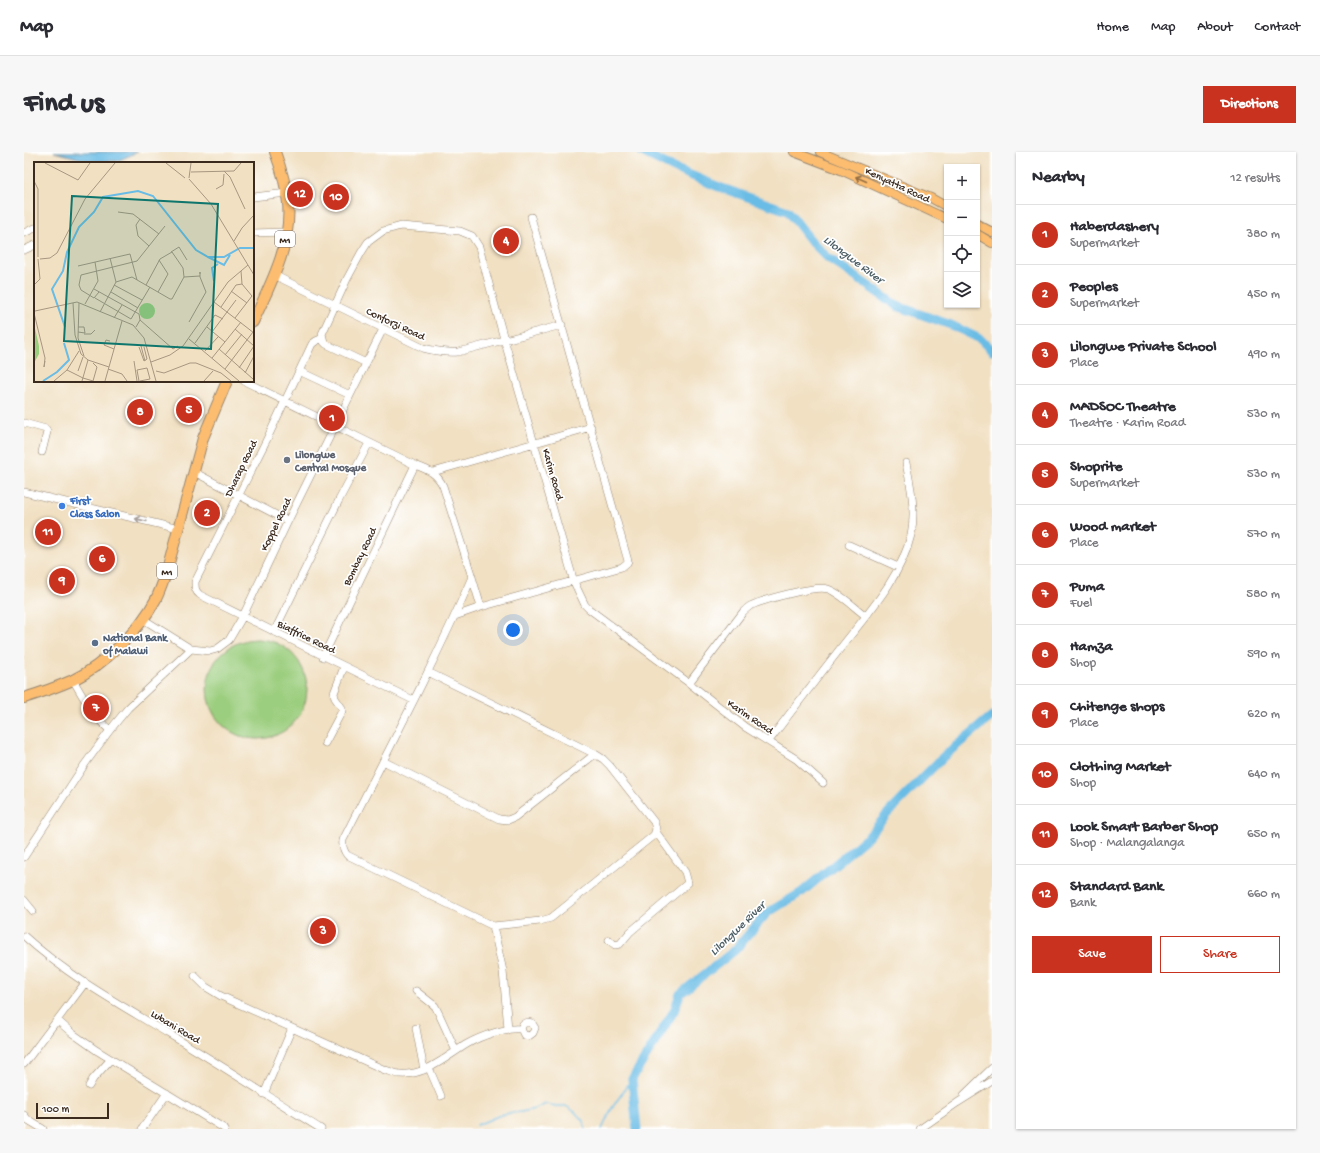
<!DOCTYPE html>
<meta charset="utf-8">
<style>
body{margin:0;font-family:"Gochi Hand",sans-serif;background:#f7f7f7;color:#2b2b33}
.controls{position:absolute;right:12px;top:12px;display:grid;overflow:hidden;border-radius:0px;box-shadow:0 1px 3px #0004}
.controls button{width:36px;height:36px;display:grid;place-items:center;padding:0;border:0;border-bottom:1px solid #e1e1e2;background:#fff;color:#2b2b33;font:20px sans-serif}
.scale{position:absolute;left:12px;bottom:10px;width:73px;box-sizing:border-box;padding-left:4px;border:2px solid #3b2a1e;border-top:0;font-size:11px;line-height:14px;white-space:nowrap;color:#3b2a1e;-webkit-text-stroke:3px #fff;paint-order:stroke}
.you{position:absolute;left:489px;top:478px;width:14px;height:14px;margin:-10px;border:3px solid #fff;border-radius:50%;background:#1a73e8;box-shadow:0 0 0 6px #1a73e833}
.badge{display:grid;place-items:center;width:26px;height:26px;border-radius:50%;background:#c8321e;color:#fff;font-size:13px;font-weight:700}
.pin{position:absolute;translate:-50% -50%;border:2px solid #fff;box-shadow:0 1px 4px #0006}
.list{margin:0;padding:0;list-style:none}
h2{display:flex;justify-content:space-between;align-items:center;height:52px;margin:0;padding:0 16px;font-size:17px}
h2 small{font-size:13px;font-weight:400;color:#7c7c81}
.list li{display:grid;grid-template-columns:26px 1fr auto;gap:12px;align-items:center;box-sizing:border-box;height:60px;padding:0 16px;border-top:1px solid #e1e1e2}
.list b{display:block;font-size:15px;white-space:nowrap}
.list p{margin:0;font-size:13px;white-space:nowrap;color:#7c7c81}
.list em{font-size:13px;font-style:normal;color:#7c7c81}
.actions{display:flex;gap:8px;padding:12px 16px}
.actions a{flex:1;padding:9px 0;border:1px solid #c8321e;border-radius:0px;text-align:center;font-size:14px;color:#c8321e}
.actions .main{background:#c8321e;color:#fff}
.icon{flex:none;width:22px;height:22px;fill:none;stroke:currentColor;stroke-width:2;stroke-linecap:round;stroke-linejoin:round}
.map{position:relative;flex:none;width:968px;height:977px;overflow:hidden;border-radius:0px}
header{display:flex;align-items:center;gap:24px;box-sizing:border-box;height:56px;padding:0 20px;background:#fff;border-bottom:1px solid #e1e1e2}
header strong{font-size:19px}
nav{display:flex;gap:22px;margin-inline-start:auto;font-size:14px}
.intro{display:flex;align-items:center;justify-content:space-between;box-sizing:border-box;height:96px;padding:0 24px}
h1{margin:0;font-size:28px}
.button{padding:10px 18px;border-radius:0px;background:#c8321e;color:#fff;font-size:14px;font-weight:700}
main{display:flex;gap:24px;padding:0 24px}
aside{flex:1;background:#fff;border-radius:0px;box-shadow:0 1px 3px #0004}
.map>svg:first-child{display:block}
.green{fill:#9bce7e;stroke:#6b7c4e}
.water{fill:#69bce5;stroke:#527382}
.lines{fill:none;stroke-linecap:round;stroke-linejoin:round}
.stream{stroke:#69bce5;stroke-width:1.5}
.river{stroke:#69bce5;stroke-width:9}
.minor-casing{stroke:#968570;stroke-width:8}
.major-casing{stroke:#968570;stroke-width:10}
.highway-casing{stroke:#968570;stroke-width:12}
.minor{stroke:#fff;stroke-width:7}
.major{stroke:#fcbd6f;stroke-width:8}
.highway{stroke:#fcbd6f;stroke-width:10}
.oneway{stroke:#926c42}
.oneway2{stroke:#a79f9a}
.worship-dot{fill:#6b7280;stroke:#fff;stroke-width:1.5}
.shop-dot{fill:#3f7fe0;stroke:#fff;stroke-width:1.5}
.service-dot{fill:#5c6f8a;stroke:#fff;stroke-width:1.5}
.labels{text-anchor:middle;stroke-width:3.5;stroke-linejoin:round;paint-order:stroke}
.shield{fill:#fff;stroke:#766a62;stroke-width:1}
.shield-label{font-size:10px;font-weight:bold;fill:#3b2a1e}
.street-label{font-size:11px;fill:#3b2a1e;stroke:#fff}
.worship-label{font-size:11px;font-weight:bold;fill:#5b616d;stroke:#fff;text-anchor:start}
.shop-label{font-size:11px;font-weight:bold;fill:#366cbe;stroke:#fff;text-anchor:start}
.service-label{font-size:11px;font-weight:bold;fill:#4e5e75;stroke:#fff;text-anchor:start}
.water-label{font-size:12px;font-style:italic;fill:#4b5d64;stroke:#fff}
.inset-river{fill:none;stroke:#69bce5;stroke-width:2}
.inset-road{fill:none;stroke:#a89780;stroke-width:1}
.view{fill:#0f766e;fill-opacity:0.15;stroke:#0f766e;stroke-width:2}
.inset-edge{fill:none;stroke:#3b2a1e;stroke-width:2}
</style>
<header>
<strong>Map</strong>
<nav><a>Home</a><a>Map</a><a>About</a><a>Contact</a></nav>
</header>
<div class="intro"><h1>Find us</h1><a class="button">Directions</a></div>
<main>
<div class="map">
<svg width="968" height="977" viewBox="0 0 968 977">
<rect width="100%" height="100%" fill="#fff"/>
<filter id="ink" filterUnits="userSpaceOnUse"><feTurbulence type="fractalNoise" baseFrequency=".025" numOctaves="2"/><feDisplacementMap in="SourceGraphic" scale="8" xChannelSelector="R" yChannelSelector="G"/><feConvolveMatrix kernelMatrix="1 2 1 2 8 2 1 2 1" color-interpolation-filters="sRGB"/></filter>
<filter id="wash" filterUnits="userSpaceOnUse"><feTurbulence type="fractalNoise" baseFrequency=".012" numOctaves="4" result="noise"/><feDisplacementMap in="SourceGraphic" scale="16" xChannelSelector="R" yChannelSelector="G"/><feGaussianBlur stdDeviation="0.9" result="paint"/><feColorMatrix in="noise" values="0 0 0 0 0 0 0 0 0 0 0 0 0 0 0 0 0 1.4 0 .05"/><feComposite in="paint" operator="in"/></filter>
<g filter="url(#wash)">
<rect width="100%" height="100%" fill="#f1e0c2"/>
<!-- green -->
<path class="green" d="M183 537a50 50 0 1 1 100 0a50 50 0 1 1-100 0Z"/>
<!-- water -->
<path class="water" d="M30,0h84l-21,9h-26z"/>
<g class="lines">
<!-- stream -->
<path class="stream" d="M453,973l26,-11 18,-2 14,-3 11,-5 10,2h10l9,6 8,9 2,8
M578,977l10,-21 20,-29"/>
<!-- river -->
<path class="river" d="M618,0l36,18 41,17 69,24 24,31 15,15 70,49 54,19 29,14 12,12
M613,977l-5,-50 42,-68 6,-17 55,-44 32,-37 35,-21 67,-56 19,-23 56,-57 48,-40"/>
</g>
</g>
<g filter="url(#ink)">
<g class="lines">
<!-- minor casing -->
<g class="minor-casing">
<path id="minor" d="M229,45l34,-4
M0,81l11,-5
M229,81l33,-1
M0,98l11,-5
M250,123l149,73c12,3 23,5 35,4l104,-27
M299,186l-7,3 -4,3 -46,97 -71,141c0,6 0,9 5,13l213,105
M342,211l-40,-19 -2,-2 -2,-8 25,-55 14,-26 7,-11 15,-11 18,-5 59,5 12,5 7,11 25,92 70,243 11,23 4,4 100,74 56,44 51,32 27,24
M275,219l51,24
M220,229l171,84c13,5 21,7 28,21l29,91c-39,89 -85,176 -129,263 -1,6 0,10 4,15l146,71 47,-5 11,-3 103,-83 2,-6 -2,-7 -44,-56 -7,-7 -8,-5 -167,-82
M0,271l22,6 1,3 -5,20
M170,320l94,49
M409,320l158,-45
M0,340l155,37
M825,393l49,22
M448,425l9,30
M431,464l26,-9 141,-40 5,-4 1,-2 -97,-344
M119,467l48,30 19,2 7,-2 12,-9 14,-24 45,-95 95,-192
M250,480l65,-132 30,-57
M299,505l92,-192
M49,528c11,18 20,37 37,50
M665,531l54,-71c2,-2 4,-4 7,-6 12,-6 66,-21 78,-17 12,4 27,19 38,27
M745,589c24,-32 49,-64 74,-96 26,-33 58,-68 68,-110 5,-24 0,-48 -5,-72
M301,591l17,-32v-3l-7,-10 -1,-5 10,-26
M359,609l116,58 9,1 7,-3 80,-63
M0,705l61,-93 25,-34 18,-22 63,-59
M0,748l9,11
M469,774l10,45 5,58
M0,784c44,40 95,68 145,98 52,31 102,64 152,95
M585,788l6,5 5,-1 10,-12 58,-49 -3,-11 -29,-40
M171,824l11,11 15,9 164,74c5,1 10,4 15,4 26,2 47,-18 67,-30 14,-8 39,-17 54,-15l2,-5 4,-2 5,1 3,5 -2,5 -4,3 -5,-1 -3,-6
M392,839l19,15 4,8 17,37
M33,868l15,13 24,17 129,79
M392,876l8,42
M0,912l61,-81
M405,916l12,28
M65,934l4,-7 18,-20
M240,942l28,-66
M940,943l28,-27
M0,963l4,5 15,9
M118,977l25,-36
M896,977l37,-26 35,-22"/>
</g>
<!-- major casing -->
<g class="major-casing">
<path id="major" d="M770,0l47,18 106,49
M796,0l111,46 16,9
M953,72l15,8
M953,82l15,9"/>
</g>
<!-- highway casing -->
<g class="highway-casing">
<path id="highway" d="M229,170c17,-37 39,-77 35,-119 -2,-18 -7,-35 -13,-51
M0,546c16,-5 33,-11 49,-18 31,-15 67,-50 83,-81 4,-8 7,-17 10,-25l37,-136 24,-57"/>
</g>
<!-- minor -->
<use href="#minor" class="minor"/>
<!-- major -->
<use href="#major" class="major"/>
<!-- highway -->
<use href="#highway" class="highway"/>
</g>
<!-- one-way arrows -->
<defs><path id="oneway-shaft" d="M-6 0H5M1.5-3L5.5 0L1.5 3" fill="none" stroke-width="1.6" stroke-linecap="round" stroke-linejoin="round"/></defs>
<use class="oneway" href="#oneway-shaft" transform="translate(837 27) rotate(-156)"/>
<use class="oneway2" href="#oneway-shaft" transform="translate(117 368) rotate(-167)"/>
</g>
<!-- markers -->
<circle class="worship-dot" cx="263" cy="308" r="4"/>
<circle class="shop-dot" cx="38" cy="354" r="4"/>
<circle class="service-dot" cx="71" cy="491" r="4"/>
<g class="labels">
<!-- shield labels -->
<g class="shield">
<rect x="251" y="79" width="20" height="16" rx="3"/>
<rect x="133" y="411" width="20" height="16" rx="3"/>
</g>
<g class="shield-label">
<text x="261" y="91">M1</text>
<text x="143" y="423">M1</text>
</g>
<!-- street labels -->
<g class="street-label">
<text transform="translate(874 32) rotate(25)" y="4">Kenyatta Road</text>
<text transform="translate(372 171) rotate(25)" y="4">Conforzi Road</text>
<text transform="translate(216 316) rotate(-64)" y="4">Dharap Road</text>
<text transform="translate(530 322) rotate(74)" y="4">Karim Road</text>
<text transform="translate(251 372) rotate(-64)" y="4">Koppel Road</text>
<text transform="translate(335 404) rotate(-64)" y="4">Bombay Road</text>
<text transform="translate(283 484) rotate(26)" y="4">Biaffrice Road</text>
<text transform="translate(727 564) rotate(34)" y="4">Karim Road</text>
<text transform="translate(152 874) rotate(31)" y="4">Lubani Road</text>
</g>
<!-- worship labels -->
<g class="worship-label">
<text x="271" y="306">Lilongwe<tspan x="271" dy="13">Central Mosque</tspan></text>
</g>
<!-- shop labels -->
<g class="shop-label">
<text x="46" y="352">First<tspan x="46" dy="13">Class Salon</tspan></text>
</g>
<!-- service labels -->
<g class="service-label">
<text x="79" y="489">National Bank<tspan x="79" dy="13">of Malawi</tspan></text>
</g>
<!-- water labels -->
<g class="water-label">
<text transform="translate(830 107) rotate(37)" y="4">Lilongwe River</text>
<text transform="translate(713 776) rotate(-44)" y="4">Lilongwe River</text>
</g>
</g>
<!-- overview -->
<g transform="translate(10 10)">
<rect width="220" height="220" fill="#f1e0c2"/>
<path d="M105 149a8 8 0 1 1 16 0a8 8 0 1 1-16 0ZM0,162l5,22v8l-5,9z" fill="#9bce7e"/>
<path class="inset-river" d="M174,95l16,8 6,-10M180,119l-2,-13 6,-4M31,165l-13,-38 11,-18 4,-19 12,-25 15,-15 9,-15 35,-6 15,5 43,54 12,7h16l16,-9h14M9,219l14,-9 12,-12 -5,-17"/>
<path class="inset-road" d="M11,1l33,17 12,-17M132,1l19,15M190,9l6,6 15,32M157,10l43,-1 7,-8M155,16l2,-15M155,17l22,25 43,71M0,19l4,8v68M182,27l7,-4 1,-11M84,50l15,2 26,20M106,57l-4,6 2,11 11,10M200,79l8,-13 12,-13M137,90l8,-5 8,13M76,96l6,24M6,97l10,-1 7,-5 28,-54 30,-36M44,104l52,-12 7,26M207,109l1,13M150,115l16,-1M0,123l6,-6 -2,-20M80,123l28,15M60,127l45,25 1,6 -4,7M197,129l16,12M65,130l-5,6 -13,-8 -2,-5 2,-10 56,-14 28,-35M77,130l27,16M124,130l10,-18 -9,-14M61,136l36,21 19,-32M180,140l40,31M39,141l2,32 6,19 7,6 21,7M45,141l-1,35 6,18M51,142l13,-23 -3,-19M187,145l15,-22 6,-1 10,12 -17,22M1,149l42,-9 56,23 11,13 12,43M66,150l16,-30 16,-5 38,22h2l12,-22 -1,-9 -11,-16 -12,7 -14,26M0,151l11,45 -1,9 1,-6M80,156l8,-13M106,158l33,29 5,-3M155,160l17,-30 -6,-15v-5v2M44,165h6l1,6 -7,-1M173,165l18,15M201,167l19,17M178,170l24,-32M50,172h7l4,-4M155,177l50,42M76,179l-4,-1 -2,5 10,4M161,181l20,-28 8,4M107,184l4,15M105,185l5,14 3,-2 -3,-12M185,187l34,30M45,189l-12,19 16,8M171,189l13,-14M191,193l17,-21M178,196l29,-36M100,199l3,20M117,200l19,-7 13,-9 45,-64 20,-17M205,206l15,-22M74,207l14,5 5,7M191,207l28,-37M44,209l5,-14M122,209l8,2 26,-10h6l25,10 10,8M211,211l9,-17M49,216l10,3 4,-14 -4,-4M20,219l13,-11M48,219l6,-21M71,219l17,-60M105,219l-2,-11 10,-2 3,11 -10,2M170,219l9,-10"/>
<path class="view" d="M38,34l146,8 -7,145 -147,-8z"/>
<rect width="220" height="220" class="inset-edge"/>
</g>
</svg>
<div class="controls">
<button>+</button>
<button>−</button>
<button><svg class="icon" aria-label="locate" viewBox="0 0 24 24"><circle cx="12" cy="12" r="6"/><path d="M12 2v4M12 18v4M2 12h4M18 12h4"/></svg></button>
<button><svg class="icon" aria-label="layers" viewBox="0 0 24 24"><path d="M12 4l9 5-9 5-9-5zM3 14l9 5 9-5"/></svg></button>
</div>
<div class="scale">100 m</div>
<div class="you"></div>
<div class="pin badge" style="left:308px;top:266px">1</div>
<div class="pin badge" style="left:183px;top:361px">2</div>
<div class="pin badge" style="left:299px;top:779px">3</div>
<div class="pin badge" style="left:482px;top:89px">4</div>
<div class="pin badge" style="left:165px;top:258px">5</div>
<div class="pin badge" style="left:78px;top:407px">6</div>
<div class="pin badge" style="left:72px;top:556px">7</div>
<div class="pin badge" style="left:116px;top:260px">8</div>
<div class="pin badge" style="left:38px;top:429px">9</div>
<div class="pin badge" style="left:312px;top:45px">10</div>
<div class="pin badge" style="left:24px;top:380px">11</div>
<div class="pin badge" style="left:276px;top:42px">12</div>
</div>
<aside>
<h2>Nearby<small>12 results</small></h2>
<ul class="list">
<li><span class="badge">1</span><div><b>Haberdashery</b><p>Supermarket</p></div><em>380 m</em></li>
<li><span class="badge">2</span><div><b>Peoples</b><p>Supermarket</p></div><em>450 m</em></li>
<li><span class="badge">3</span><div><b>Lilongwe Private School</b><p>Place</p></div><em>490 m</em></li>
<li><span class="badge">4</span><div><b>MADSOC Theatre</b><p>Theatre · Karim Road</p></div><em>530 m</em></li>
<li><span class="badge">5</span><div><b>Shoprite</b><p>Supermarket</p></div><em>530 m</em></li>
<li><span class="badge">6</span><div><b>Wood market</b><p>Place</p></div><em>570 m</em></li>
<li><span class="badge">7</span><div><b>Puma</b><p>Fuel</p></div><em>580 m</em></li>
<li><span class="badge">8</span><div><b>Hamza</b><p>Shop</p></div><em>590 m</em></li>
<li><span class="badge">9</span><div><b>Chitenge shops</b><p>Place</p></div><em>620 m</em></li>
<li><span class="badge">10</span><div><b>Clothing Market</b><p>Shop</p></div><em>640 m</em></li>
<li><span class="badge">11</span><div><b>Look Smart Barber Shop</b><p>Shop · Malangalanga</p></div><em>650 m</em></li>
<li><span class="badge">12</span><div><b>Standard Bank</b><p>Bank</p></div><em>660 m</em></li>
</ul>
<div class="actions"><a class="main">Save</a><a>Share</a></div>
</aside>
</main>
